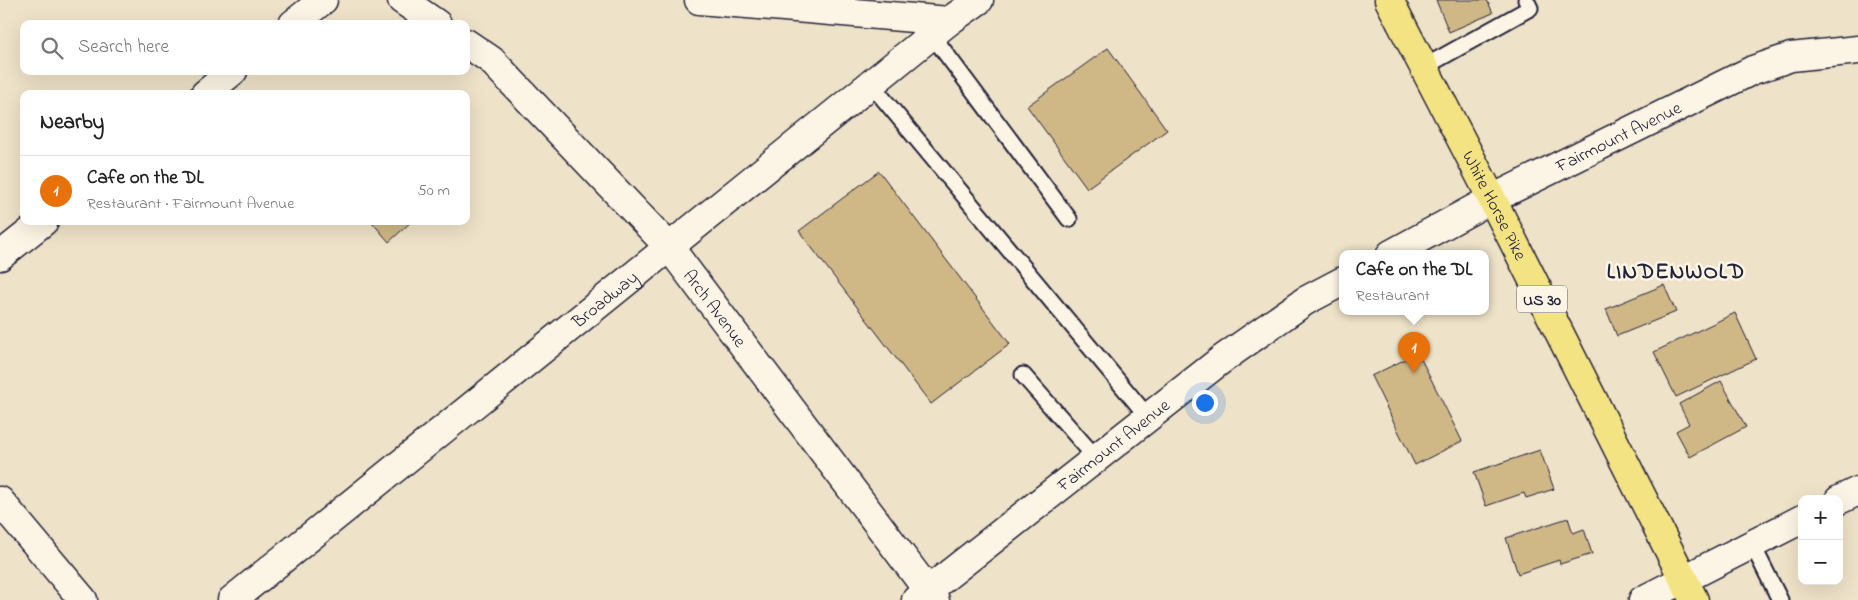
<!DOCTYPE html>
<meta charset="utf-8">
<style>
body{margin:0;font-family:"Indie Flower",sans-serif;background:#f6f6f6;color:#222}
.controls{position:absolute;right:15px;bottom:15px;display:grid;overflow:hidden;border-radius:10px;box-shadow:0 5px 20px #0002}
.controls button{width:45px;height:45px;display:grid;place-items:center;padding:0;border:0;border-bottom:1px solid #e0e0e0;background:#fff;color:#222;font:25px sans-serif}
.you{position:absolute;left:1204px;top:402px;width:18px;height:18px;margin:-12px;border:4px solid #fff;border-radius:50%;background:#1a73e8;box-shadow:0 0 0 8px #1a73e833}
.badge{display:grid;place-items:center;width:32px;height:32px;border-radius:50%;background:#1f6fb2;color:#fff;font-size:16px;font-weight:700}
.pin{position:absolute;translate:-50% -41px;filter:drop-shadow(0 1px 2px #0008)}
.pin::after{content:'';position:absolute;top:26px;width:18px;height:15px;background:inherit;clip-path:polygon(0 0,100% 0,50% 100%)}
.popup{position:absolute;left:1339px;top:250px;width:150px;height:65px;box-sizing:border-box;display:grid;place-content:center;border-radius:10px;background:#fff;filter:drop-shadow(0 1px 4px #0005);font-size:16px;white-space:nowrap;color:#767676}
.popup b{font-size:19px;color:#222}
.popup::after{content:'';position:absolute;left:50%;top:100%;margin-left:-10px;border:10px solid transparent;border-top-color:#fff}
.list{margin:0;padding:0;list-style:none}
h2{display:flex;justify-content:space-between;align-items:center;height:65px;margin:0;padding:0 20px;font-size:21px}
h2 small{font-size:16px;font-weight:400;color:#767676}
.list li{display:grid;grid-template-columns:32px 1fr auto;gap:15px;align-items:center;box-sizing:border-box;height:70px;padding:0 20px;border-top:1px solid #e0e0e0}
.list b{display:block;font-size:19px;white-space:nowrap}
.list p{margin:0;font-size:16px;white-space:nowrap;color:#767676}
.list em{font-size:16px;font-style:normal;color:#767676}
.icon{flex:none;width:28px;height:28px;fill:none;stroke:currentColor;stroke-width:2;stroke-linecap:round;stroke-linejoin:round}
.map{position:relative;flex:none;width:1858px;height:600px;overflow:hidden}
.search{position:absolute;background:#fff;box-shadow:0 5px 20px #0002;left:20px;top:20px;width:450px;height:55px;display:flex;align-items:center;gap:12px;box-sizing:border-box;padding:0 18px;border-radius:10px;color:#767676;font-size:19px}
.panel{position:absolute;background:#fff;box-shadow:0 5px 20px #0002;left:20px;top:90px;width:450px;height:135px;border-radius:10px}
.map>svg:first-child{display:block}
.building{fill:#cfb786;stroke:#22223b}
.lines{fill:none;stroke-linecap:round;stroke-linejoin:round}
.service-casing{stroke:#22223b;stroke-width:19}
.minor-casing{stroke:#22223b;stroke-width:31}
.tertiary-casing{stroke:#22223b;stroke-width:31}
.trunk-casing{stroke:#22223b;stroke-width:31}
.service{stroke:#fcf5e5;stroke-width:15}
.minor{stroke:#fcf5e5;stroke-width:28}
.tertiary{stroke:#fcf5e5;stroke-width:28}
.trunk{stroke:#f4e382;stroke-width:28}
.labels{text-anchor:middle;stroke-width:5;stroke-linejoin:round;paint-order:stroke}
.shield{fill:#fcf5e5;stroke:#63616e;stroke-width:1}
.shield-label{font-size:16px;font-weight:bold;fill:#22223b}
.street-label{font-size:18px;fill:#22223b;stroke:#fcf5e5}
.district-label{font-size:22px;font-weight:bold;letter-spacing:1px;fill:#22223b;stroke:#fcf5e5}
</style>
<div class="map">
<svg width="1858" height="600" viewBox="0 0 1858 600">
<rect width="100%" height="100%" fill="#eee2c8"/>
<filter id="ink" filterUnits="userSpaceOnUse"><feTurbulence type="fractalNoise" baseFrequency=".02" numOctaves="2"/><feDisplacementMap in="SourceGraphic" scale="10" xChannelSelector="R" yChannelSelector="G"/><feConvolveMatrix kernelMatrix="1 2 1 2 8 2 1 2 1" color-interpolation-filters="sRGB"/></filter>
<g filter="url(#ink)">
<!-- building -->
<path class="building" d="M1436,0h51l6,13 -44,19z
M1108,48l59,82 -80,58 -60,-82z
M879,171l131,173 -79,60 -132,-173z
M371,221h41l-23,21z
M1664,285l12,27 -59,24 -11,-27z
M1735,313l21,46 -80,38 -22,-45z
M1418,353l44,88 -47,24 -44,-89z
M1721,381l25,46 -56,30 -14,-26 13,-7 -10,-20z
M1540,450l14,39 -28,9 -2,-5 -38,13 -12,-34z
M1568,518l5,15 11,-4 8,25 -32,10 -1,-4 -41,14 -12,-36z"/>
<g class="lines">
<!-- service casing -->
<g class="service-casing">
<path id="service" d="M932,35l137,184
M1424,67l106,-59 -4,-8
M871,84l277,333
M1023,375l73,83
M1752,544l28,56"/>
</g>
<!-- minor casing -->
<g class="minor-casing">
<g id="minor">
<path d="M402,0l35,24"/>
<path d="M699,0l250,21"/>
<path d="M293,24l30,-24"/>
<path id="s1" d="M466,43l25,17 179,188 265,352"/>
<path d="M205,94l28,-23"/>
<path id="s2" d="M1391,254l101,-55 261,-129 38,-13 67,-7"/>
<path d="M0,256l44,-35"/>
<path d="M1839,500l19,-9"/>
<path d="M0,501l83,99"/>
<path id="s3" d="M916,600l305,-240 84,-59 38,-20"/>
<path d="M1643,600l159,-81"/>
</g>
</g>
<!-- tertiary casing -->
<g class="tertiary-casing">
<g id="tertiary">
<path id="s4" d="M232,600l717,-579 30,-21"/>
</g>
</g>
<!-- trunk casing -->
<g class="trunk-casing">
<g id="trunk">
<path id="s5" d="M1389,0l103,199 202,401"/>
</g>
</g>
<!-- service -->
<use href="#service" class="service"/>
<!-- minor -->
<use href="#minor" class="minor"/>
<!-- tertiary -->
<use href="#tertiary" class="tertiary"/>
<!-- trunk -->
<use href="#trunk" class="trunk"/>
</g>
</g>
<g class="labels">
<!-- shield labels -->
<rect class="shield" x="1517" y="285.5" width="50" height="27" rx="4"/>
<g class="shield-label">
<text x="1542" y="305">US 30</text>
</g>
<!-- street labels -->
<g class="street-label">
<text dy="6" stroke="none"><textPath href="#s2" startOffset="256">Fairmount Avenue</textPath></text>
<text dy="6" stroke="none"><textPath href="#s5" startOffset="231">White Horse Pike</textPath></text>
<text dy="6" stroke="none"><textPath href="#s4" startOffset="479">Broadway</textPath></text>
<text dy="6" stroke="none"><textPath href="#s1" startOffset="365">Arch Avenue</textPath></text>
<text dy="6" stroke="none"><textPath href="#s3" startOffset="251">Fairmount Avenue</textPath></text>
</g>
<!-- district labels -->
<g class="district-label">
<text x="1676" y="278">LINDENWOLD</text>
</g>
</g>
</svg>
<div class="controls">
<button>+</button>
<button>−</button>
</div>
<div class="you"></div>
<div class="pin badge" style="left:1414px;top:373px;background:#e8710a">1</div>
<div class="popup"><b>Cafe on the DL</b>Restaurant</div>
<div class="search"><svg class="icon" aria-label="search" viewBox="0 0 24 24"><circle cx="10" cy="10" r="6"/><path d="M15 15l6 6"/></svg>Search here</div>
<section class="panel">
<h2>Nearby<small></small></h2>
<ul class="list">
<li><span class="badge" style="background:#e8710a">1</span><div><b>Cafe on the DL</b><p>Restaurant · Fairmount Avenue</p></div><em>50 m</em></li>
</ul>
</section>
</div>
